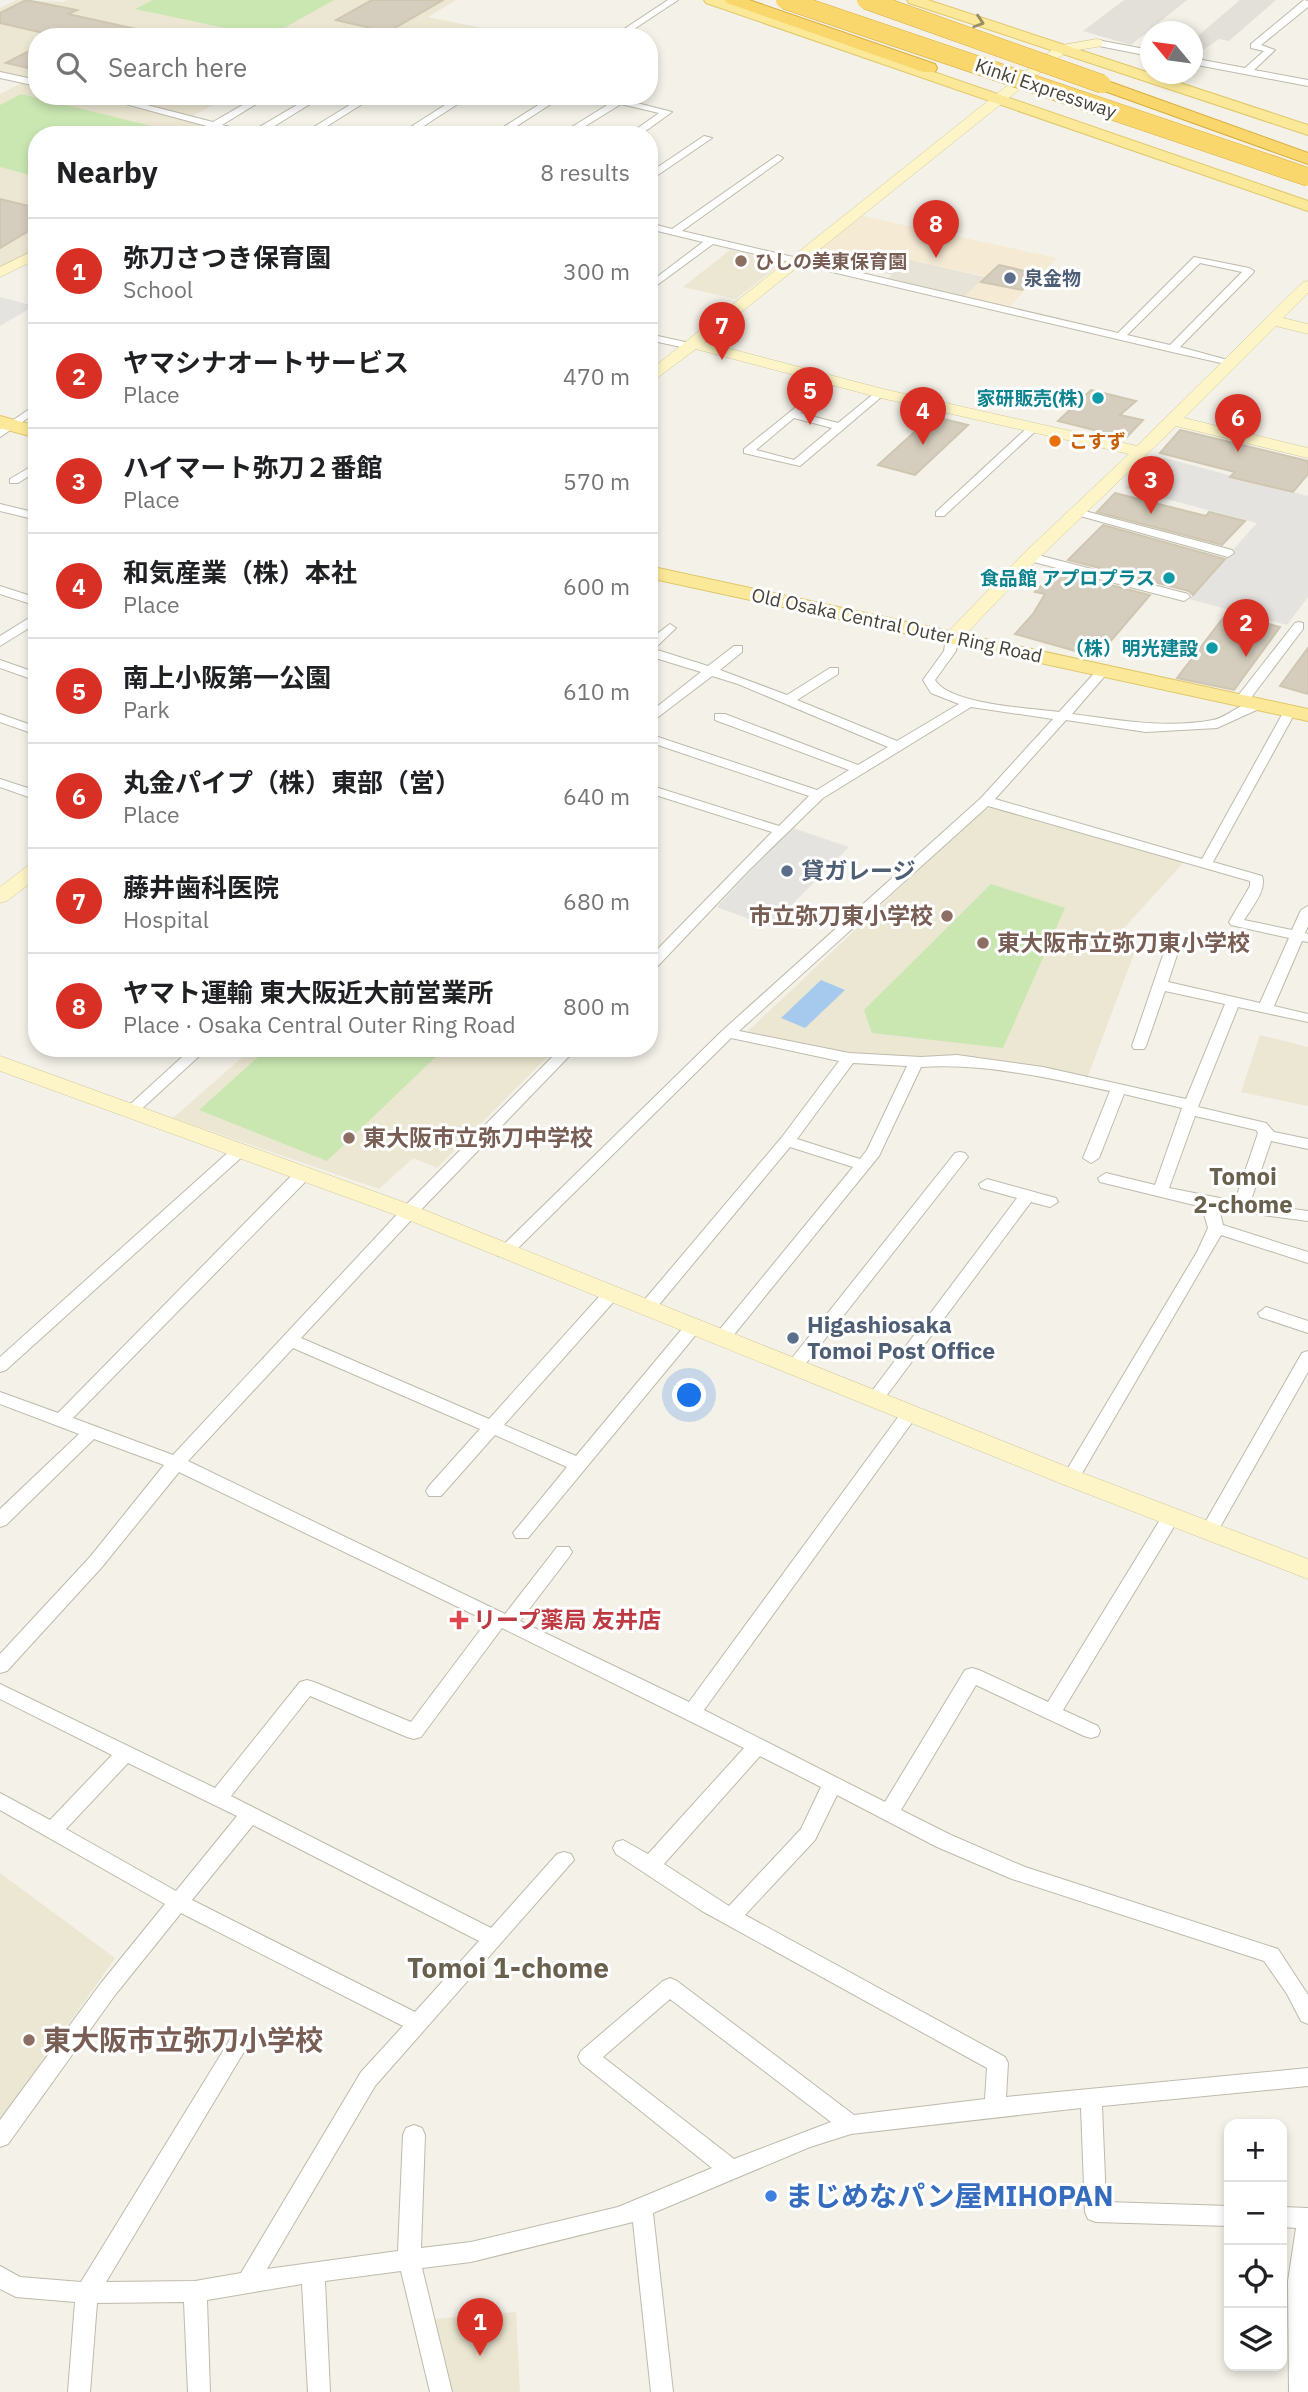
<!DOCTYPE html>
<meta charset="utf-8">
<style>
body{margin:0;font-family:"IBM Plex Sans","Noto Sans JP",sans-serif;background:#f6f6f6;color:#202124}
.controls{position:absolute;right:21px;bottom:21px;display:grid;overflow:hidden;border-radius:14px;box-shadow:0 4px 10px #0003}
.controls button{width:63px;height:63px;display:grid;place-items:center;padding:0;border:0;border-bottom:2px solid #e0e0e0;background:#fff;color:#202124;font:35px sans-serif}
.compass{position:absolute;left:1140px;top:21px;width:63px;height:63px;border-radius:50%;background:#fff;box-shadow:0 4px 10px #0003;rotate:299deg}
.you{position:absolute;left:690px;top:1396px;width:24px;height:24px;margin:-18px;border:5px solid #fff;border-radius:50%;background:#1a73e8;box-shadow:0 0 0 10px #1a73e833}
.badge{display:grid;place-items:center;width:46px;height:46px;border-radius:50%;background:#d93025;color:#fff;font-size:23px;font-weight:700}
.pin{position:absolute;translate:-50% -58px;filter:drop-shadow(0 2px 4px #0008)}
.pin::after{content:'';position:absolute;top:37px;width:24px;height:21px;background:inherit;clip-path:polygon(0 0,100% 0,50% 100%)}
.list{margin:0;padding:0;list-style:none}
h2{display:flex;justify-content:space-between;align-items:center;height:91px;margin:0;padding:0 28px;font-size:30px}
h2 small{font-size:23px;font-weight:400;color:#757577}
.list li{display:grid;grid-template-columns:46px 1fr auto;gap:21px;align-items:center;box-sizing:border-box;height:105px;padding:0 28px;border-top:2px solid #e0e0e0}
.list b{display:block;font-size:26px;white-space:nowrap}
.list p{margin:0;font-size:23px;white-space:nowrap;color:#757577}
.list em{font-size:23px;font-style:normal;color:#757577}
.icon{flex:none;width:38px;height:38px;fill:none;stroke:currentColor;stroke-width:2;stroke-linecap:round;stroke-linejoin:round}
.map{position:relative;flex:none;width:1308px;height:2392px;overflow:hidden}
.search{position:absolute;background:#fff;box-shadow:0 4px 10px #0003;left:28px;top:28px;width:630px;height:77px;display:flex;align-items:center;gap:18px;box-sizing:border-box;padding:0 24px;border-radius:28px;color:#757577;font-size:26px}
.panel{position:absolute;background:#fff;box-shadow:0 4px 10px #0003;left:28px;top:126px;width:630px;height:931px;border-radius:28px}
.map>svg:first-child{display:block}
.residential{fill:#e7e3d6}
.commercial{fill:#f5ead4}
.industrial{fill:#e3e0d9}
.education{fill:#ece7d2}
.green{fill:#cae7b2}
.parking{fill:#e5e3e0}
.water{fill:#a6caee}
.building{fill:#d5cebe;stroke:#cfc6b1;stroke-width:2}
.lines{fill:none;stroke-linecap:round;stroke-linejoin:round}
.street-casing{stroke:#bfbaab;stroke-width:2}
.secondary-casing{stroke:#d2c899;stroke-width:1}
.primary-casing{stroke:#e1c769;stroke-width:2}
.highway-casing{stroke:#d9ad3c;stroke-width:2}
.street{fill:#fff;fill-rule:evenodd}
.secondary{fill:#fdf5c8;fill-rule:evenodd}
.primary{fill:#fbe899;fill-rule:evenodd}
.highway{fill:#fad76d;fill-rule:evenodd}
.highway-bridge-casing{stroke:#d9ad3c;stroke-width:19;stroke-linecap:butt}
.highway-bridge{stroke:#fad76d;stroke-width:18}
.oneway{stroke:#988d63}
.education-dot{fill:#8d6e63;stroke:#fff;stroke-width:2.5}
.service-dot{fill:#5c6f8a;stroke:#fff;stroke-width:2.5}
.culture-dot{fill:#0f9aa8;stroke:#fff;stroke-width:2.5}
.food-dot{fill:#e8710a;stroke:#fff;stroke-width:2.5}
.health-dot{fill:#e0444e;stroke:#fff;stroke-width:2.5}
.shop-dot{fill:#3f7fe0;stroke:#fff;stroke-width:2.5}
.labels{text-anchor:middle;stroke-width:6;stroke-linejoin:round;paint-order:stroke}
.far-street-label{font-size:19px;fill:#474237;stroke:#fff}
.far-education-label{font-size:19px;font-weight:bold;fill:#785e54;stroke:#fff;text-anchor:start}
.far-service-label{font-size:19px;font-weight:bold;fill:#4e5e75;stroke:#fff;text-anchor:start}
.far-culture-label{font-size:19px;font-weight:bold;fill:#0d838f;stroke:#fff;text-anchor:end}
.far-food-label{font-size:19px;font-weight:bold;fill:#c56008;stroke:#fff;text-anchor:start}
.service-label{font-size:23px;font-weight:bold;fill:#4e5e75;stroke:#fff;text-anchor:start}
.education-label{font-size:23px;font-weight:bold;fill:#785e54;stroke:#fff;text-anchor:start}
.health-label{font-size:23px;font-weight:bold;fill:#be3a42;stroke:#fff;text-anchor:start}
.neighbourhood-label{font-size:24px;font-weight:bold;fill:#69614e;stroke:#fff}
.near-neighbourhood-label{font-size:28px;font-weight:bold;fill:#69614e;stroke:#fff}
.near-education-label{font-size:28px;font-weight:bold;fill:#785e54;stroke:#fff;text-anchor:start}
.near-shop-label{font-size:28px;font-weight:bold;fill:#366cbe;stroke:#fff;text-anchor:start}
</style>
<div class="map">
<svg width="1308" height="2392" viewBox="0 0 1308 2392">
<rect width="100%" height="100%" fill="#f3f1e8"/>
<!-- residential -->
<path class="residential" d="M889,255l96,22 -21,20 -77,-18 5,-4 -20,-5z"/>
<!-- commercial -->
<path class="commercial" d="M858,215l199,43 -48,49 -45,-10 21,-21 -96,-21 -23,20 -58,-14 -3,-3z"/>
<!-- industrial -->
<path class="industrial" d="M1124,0h63l-56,45 -48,-14z
M1240,0h36l-47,41 -10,-2 -26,18v-17z"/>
<!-- education -->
<path class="education" d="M17,0l46,2 5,-2h388l-28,17 97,20h-488v43l-37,-8v-64z
M22,83l15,3v10h50l151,37 -201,2v113l-37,20v-174z
M109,96h121l-38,20z
M730,250l53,12 -47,37 -53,-12z
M997,808l187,54 -70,77 23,7 -49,130 -48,-9 -185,-13 -109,-21 237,-224z
M1260,1035l48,12v59l-67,-14z
M253,1048h303l-119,120 -24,-10 -34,31 -206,-71z
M0,1873l115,85 -115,164z
M516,2312l4,80h-70l-15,-73z"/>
<!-- green -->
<path class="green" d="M153,0h181l-66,37 -133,-28z
M21,94l167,41h-151v42l-37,-10v-62z
M991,884l74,24 -62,140 -131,-15 -8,-23z
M268,1048h177l-118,113 -128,-51z"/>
<!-- parking -->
<path class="parking" d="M0,297l34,9 -34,20z
M1157,456l151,40v101l-21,28 -98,-26 68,-76 -132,-35z
M790,827l59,20 -79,80 -53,-20z"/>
<!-- water -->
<path class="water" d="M821,980l24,10 -40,38 -24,-10z"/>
<!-- building -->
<path class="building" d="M26,0l51,10 -9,4 68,15 -1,8h-74l-61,-14v-10z
M372,0h71l-55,32 -52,-12z
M37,47v23l-31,-7z
M0,199l37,9v18l-37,22z
M999,265l39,9 -16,16 -41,-8z
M1091,390l45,11 -16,14 23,5 -17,18 -68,-17z
M932,416l36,9 -53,50 -37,-10z
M1180,430l128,31v13l-15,18 -63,-15 5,-5 -75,-19z
M1115,493l91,23 3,-4 36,9 -23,24 -125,-33z
M1103,525l122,34 -32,36 -4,-4 -121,-31z
M1056,571l94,24 -53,62 -82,-23 18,-20 12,-20 -10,-2z
M1227,613l53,14 -46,63 -57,-12z
M1308,648v46l-28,-8 8,-11z"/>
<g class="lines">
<!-- street casing -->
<g class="street-casing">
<path id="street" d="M668,0h10l-56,37h-10z
M1304,0l4,1v6l-47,38 14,5 -21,20 54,10v6l-116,-22v-6l53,10 19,-17 -13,-3v-4z
M1097,40l53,10v6l-56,-11v-4z
M0,72l37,8v6l-37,-8z
M96,96h16l101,26 45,-26h11l-47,29 29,7 61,-36h11l-63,39h-20z
M364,96h11l-62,39h-12z
M377,96h17l2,2 -5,3z
M459,96h11l-60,39h-12z
M593,96h17l62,16 -32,23h-12l31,-22 -38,-9 -50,31h-12l53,-33z
M546,100l8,2 -51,33h-12z
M704,136l8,2 -63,43v-8z
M778,155l5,3 -2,2 -99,71 436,102 76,-76 55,11 5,3 -1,2 -73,74 55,15 -5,3 -58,-13 -459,-108 -64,47v-8l54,-41 -54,-13v-6l23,6zM1200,263l42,9 -72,73 -43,-10z
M649,334l45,10 1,2 -5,3 -41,-9z
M832,378l4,1v4l-36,30 38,10 39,-32 9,2 -86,73 -56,-13v-4zM794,418l38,10 -38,32 -38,-10z
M37,404v8l-37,25v-8z
M1029,426l10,2 -95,88h-8v-4z
M37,463v8l-19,12h-8v-4z
M0,504l37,9v7l-37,-9z
M1077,509l155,41 2,3 -6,4 -155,-43v-4z
M1030,553l158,41 2,3 -6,4 -158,-41 -2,-3z
M0,586l37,12v8l-37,-12z
M37,613v10l-37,23v-10z
M1299,622l4,1v6l-56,74h-10v-6l58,-74z
M670,624l6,4 -22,21 54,17 26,-20h8v6l-22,18 67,25 43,-27h8v6l-41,26 100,41 62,-37 -28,-11 -8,-13 21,-29 2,-13 6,-4 6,4 -2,13 -21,29c15,25 96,28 124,32l41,-45 4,-1 6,4 -38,44c46,6 94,15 141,6 16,-3 32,-22 50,-19v6l-46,21 -71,4 -80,-12 -71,79 207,60 82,-148 6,-4 6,4 -83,151 49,14c5,14 -10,31 -18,44l48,10 9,-20 7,-4v20l-3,7 3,1v8l-6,-1 -28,65 34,8v8l-70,-15 -40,100 68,16 8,9 34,7v10l-37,-8 -21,62 58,8v10l-89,-12 4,16 85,27v11l-87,-28 -144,247h-12l-3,-4 135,-226 11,-24 -6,-21 -102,-25 -2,-4 8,-5 49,12 27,-77 -58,-14 -25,64 -8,5 -8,-5 27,-67c-62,-13 -125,-28 -189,-24l-42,89 -151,186h-12l-2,-4 2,-4 137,-167 -63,-20 -137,165h-12l-2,-4 2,-4 141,-167 57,-76 -108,-23 -221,218h-12l-2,-4 227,-222 258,-232 72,-79 -82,-12 -148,91 -74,72 -95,100 -5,1v-13l123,-126 -123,-39v-8l130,41 30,-30 -160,-54v-8l168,56 32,-20 -134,-50v-6h10l133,51 30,-18 -150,-63 -26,-8 -63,48v-11l52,-41 -52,-16v-16zM988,806l262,75v5l-21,36 2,3 58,13 -29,65 -92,-21 9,-27 -7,-4 -7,4 -31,91 2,3h10l2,-3 19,-55 60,13 -39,95 -143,-32 -86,-12 -36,2 -72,-4 -110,-22zM853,1063l54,3 -40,84 -7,9 -63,-20zM1195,1116l61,14 2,3 -23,68 -66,-13z
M0,660l37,13v8l-37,-13z
M0,714l37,13v8l-37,-13z
M0,779l37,12v9l-37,-13z
M192,1048h16l-73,67h-10l-3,-3 3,-3z
M561,1048h16l-162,168 -114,122 188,81 116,-129h12l2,4 -2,4 -113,127 72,31 111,-133h12l2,4 -2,4 -171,207h-12l-3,-5 54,-66 -72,-32 -54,61h-12l-3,-5 3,-5 51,-57 -187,-81 -105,113 317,153 52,-67h12l3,5 -3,5 -49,64 169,81 215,-293h12l3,4 -3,4 -212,293 181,92 80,-132 7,-2 7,2 69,32 118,-192h12l3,5 -3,5 -115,190 35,16 2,5 -2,5 -7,2 -7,-2 -108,-51 -75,125 50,25 74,32 253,82 30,46v29l-7,-3 -14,-27 -23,-33 -252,-82 -75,-32 -100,-52 -22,45 -70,75 260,142 3,6 -2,34 302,-29v18l-206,20 4,96 123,4v20l-133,-4 -8,-3 -3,-7 -4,-104 -230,26 -41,13 -157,66 20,179h-22l-18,-170 -162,40 -49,6 30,124h-22l-29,-121 -76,10 5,111h-22l-6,-108 -95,16 3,92h-22l-4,-90 -87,1 -7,89h-22l7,-90 -59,-5 -16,-8v-23l20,11 61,5 150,-244 7,-3 7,3 3,6 -3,6 -139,232 89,-1 46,-8 120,-201 42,-46 -222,-113 -66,82 -107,149 -8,3v-27l101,-137 64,-79 -165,-94v-17l50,27 62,-65 -112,-56v-15l215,104 85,-106 7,-2 7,2 97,40 76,-101 -308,-149 -77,95 -95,104 -7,2v-19l90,-97 74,-92 -70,-26 -88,86 -6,2v-18l79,-75 -79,-30v-12l58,21 238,-242h12l2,4 -2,4 -235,239 100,37 230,-247zM502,1628l242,120 -96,106 -25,-14 -7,2 -3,6 3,6 86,57 285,157 -2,31 -131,16 -177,-134 -7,-3 -7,3 -82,70 -3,6 3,6 131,105 -94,39 -147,35 -50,6 4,-113 -3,-7 -8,-3 -8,3 -3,7 -5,116 -131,18 108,-183 199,-226 -3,-6 -7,-2 -7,2 -66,74 -260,-132 79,-100 97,41 7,2 7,-2zM760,1756l61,31 -20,42 -72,77 -65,-42zM128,1763l109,53 -61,75 -110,-62zM253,1825l226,116 -64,71 -223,-112zM670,1999l161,123 -97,37 -131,-102z
M238,1147l5,1 3,4 -3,4 -237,214 -6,2v-15l233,-209z
M960,1152l5,1 3,4 -3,4 -165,210h-12l-2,-4 2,-4 167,-210z
M987,1179l69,19 2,4 -8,5 -19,-5 -150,201h-12l-2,-4 2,-4 148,-197 -36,-10 -2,-4z
M1266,1307l42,14v12l-48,-16 -2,-4z
M1308,1351v21l-93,164h-12l-3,-5 3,-5 99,-173z
M1282,2207l26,1v184h-19l-1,-111 8,-53 -14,-1z"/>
</g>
<!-- secondary casing -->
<g class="secondary-casing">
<path id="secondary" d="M1097,39l5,1v6l-36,6 -362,290 179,47 254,57 166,-164 5,-1v12l-25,25 25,6v10l-32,-8 -92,92 124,30v10l-132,-32 -140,135 -78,81h-12l-3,-4 3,-4 78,-81 105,-99 -248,-56 -185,-49 -47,35v-13l408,-325z
M247,129l5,1 1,5h-16z
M37,249v10l-37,18v-10z
M37,862v16l-30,23 -7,2v-16l30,-23z
M0,1056l417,151 663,265 228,87v20l-246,-95 -661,-267 -401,-146z"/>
</g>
<!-- primary casing -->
<g class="primary-casing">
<path id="primary" d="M704,0h21l583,201v10l-602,-208z
M907,0h21l380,125v10l-399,-132z
M0,416l37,10v12l-37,-10z
M649,566l659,143v12l-659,-143z"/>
</g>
<!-- highway casing -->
<g class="highway-casing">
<path id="highway" d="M725,0h24l186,64 2,4 -2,4h-12l-196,-69z
M1102,79l206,74v11l-212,-76 -3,-4 3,-4z"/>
</g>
<!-- street -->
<use href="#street" class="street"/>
<!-- secondary -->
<use href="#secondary" class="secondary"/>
<!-- primary -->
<use href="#primary" class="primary"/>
<!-- highway -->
<use href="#highway" class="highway"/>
<!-- highway-bridge casing -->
<g class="highway-bridge-casing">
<path id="highway-bridge" d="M785,0l523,177
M866,0l236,84"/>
</g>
<!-- highway-bridge -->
<use href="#highway-bridge" class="highway-bridge"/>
</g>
<!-- one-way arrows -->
<defs><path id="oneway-chevron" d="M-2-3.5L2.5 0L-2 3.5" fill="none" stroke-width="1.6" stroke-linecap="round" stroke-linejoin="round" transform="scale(1.75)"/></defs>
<use class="oneway" href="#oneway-chevron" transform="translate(979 22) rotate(18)"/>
<!-- markers -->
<g class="education-dot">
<circle cx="741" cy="261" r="7"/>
<circle cx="947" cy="916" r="7"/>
<circle cx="983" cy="943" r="7"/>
<circle cx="349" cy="1138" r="7"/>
<circle cx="29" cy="2040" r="7"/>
</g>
<g class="service-dot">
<circle cx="1010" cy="278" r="7"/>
<circle cx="787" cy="871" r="7"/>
<circle cx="793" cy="1338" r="7"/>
</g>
<g class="culture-dot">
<circle cx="1098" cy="398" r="7"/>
<circle cx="1169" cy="578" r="7"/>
<circle cx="1212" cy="648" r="7"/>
</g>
<circle class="food-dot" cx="1055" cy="441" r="7"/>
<path class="health-dot" d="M455.5 1609.5h7v7h7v7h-7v7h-7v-7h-7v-7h7z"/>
<circle class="shop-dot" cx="771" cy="2196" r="7"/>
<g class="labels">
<!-- far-street labels -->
<g class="far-street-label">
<text transform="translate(1046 88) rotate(19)" y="7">Kinki Expressway</text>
<text transform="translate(897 625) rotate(12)" y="7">Old Osaka Central Outer Ring Road</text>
</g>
<!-- far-education labels -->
<g class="far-education-label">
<text x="755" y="268">ひしの美東保育園</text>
</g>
<!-- far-service labels -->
<g class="far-service-label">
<text x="1024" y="285">泉金物</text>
</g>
<!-- far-culture labels -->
<g class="far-culture-label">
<text x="1084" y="405">家研販売(株)</text>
<text x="1155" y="585">食品館 アプロプラス</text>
<text x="1198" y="655">（株）明光建設</text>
</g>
<!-- far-food labels -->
<g class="far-food-label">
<text x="1069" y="448">こすず</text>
</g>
<!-- service labels -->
<g class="service-label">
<text x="801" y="879">貸ガレージ</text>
<text x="807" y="1333">Higashiosaka<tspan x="807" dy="26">Tomoi Post Office</tspan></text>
</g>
<!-- education labels -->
<g class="education-label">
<text x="933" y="924" text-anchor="end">市立弥刀東小学校</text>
<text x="997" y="951">東大阪市立弥刀東小学校</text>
<text x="363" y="1146">東大阪市立弥刀中学校</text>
</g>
<!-- health labels -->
<g class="health-label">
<text x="473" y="1628">リープ薬局 友井店</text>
</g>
<!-- neighbourhood labels -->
<g class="neighbourhood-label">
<text x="1243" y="1185">Tomoi<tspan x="1243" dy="28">2-chome</tspan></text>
</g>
<!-- near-neighbourhood labels -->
<g class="near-neighbourhood-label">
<text x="508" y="1978">Tomoi 1-chome</text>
</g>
<!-- near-education labels -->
<g class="near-education-label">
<text x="43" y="2050">東大阪市立弥刀小学校</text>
</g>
<!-- near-shop labels -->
<g class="near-shop-label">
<text x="785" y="2206">まじめなパン屋MIHOPAN</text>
</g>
</g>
</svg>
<div class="controls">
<button>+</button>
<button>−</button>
<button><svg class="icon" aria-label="locate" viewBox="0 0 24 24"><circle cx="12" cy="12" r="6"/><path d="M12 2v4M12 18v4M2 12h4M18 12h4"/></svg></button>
<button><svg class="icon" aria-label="layers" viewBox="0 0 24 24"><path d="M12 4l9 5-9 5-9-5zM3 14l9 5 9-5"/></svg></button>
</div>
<svg class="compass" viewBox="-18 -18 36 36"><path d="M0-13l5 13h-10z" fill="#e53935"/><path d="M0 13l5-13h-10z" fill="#757577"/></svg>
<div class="you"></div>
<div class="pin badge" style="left:480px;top:2356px">1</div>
<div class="pin badge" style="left:1246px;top:657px">2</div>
<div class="pin badge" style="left:1151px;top:514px">3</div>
<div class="pin badge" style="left:923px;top:445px">4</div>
<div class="pin badge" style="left:810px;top:425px">5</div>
<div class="pin badge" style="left:1238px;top:452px">6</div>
<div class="pin badge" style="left:722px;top:360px">7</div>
<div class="pin badge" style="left:936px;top:258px">8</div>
<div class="search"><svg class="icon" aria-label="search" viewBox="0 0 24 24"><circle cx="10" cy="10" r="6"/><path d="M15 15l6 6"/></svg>Search here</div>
<section class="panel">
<h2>Nearby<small>8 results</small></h2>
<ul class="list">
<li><span class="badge">1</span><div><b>弥刀さつき保育園</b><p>School</p></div><em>300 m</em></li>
<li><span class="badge">2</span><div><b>ヤマシナオートサービス</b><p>Place</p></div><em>470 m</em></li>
<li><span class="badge">3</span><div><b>ハイマート弥刀２番館</b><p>Place</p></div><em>570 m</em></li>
<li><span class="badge">4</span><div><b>和気産業（株）本社</b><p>Place</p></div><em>600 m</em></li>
<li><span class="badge">5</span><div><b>南上小阪第一公園</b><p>Park</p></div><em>610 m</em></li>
<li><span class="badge">6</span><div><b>丸金パイプ（株）東部（営）</b><p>Place</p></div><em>640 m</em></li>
<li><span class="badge">7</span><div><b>藤井歯科医院</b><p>Hospital</p></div><em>680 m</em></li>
<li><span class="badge">8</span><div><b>ヤマト運輸 東大阪近大前営業所</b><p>Place · Osaka Central Outer Ring Road</p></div><em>800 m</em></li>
</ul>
</section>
</div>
